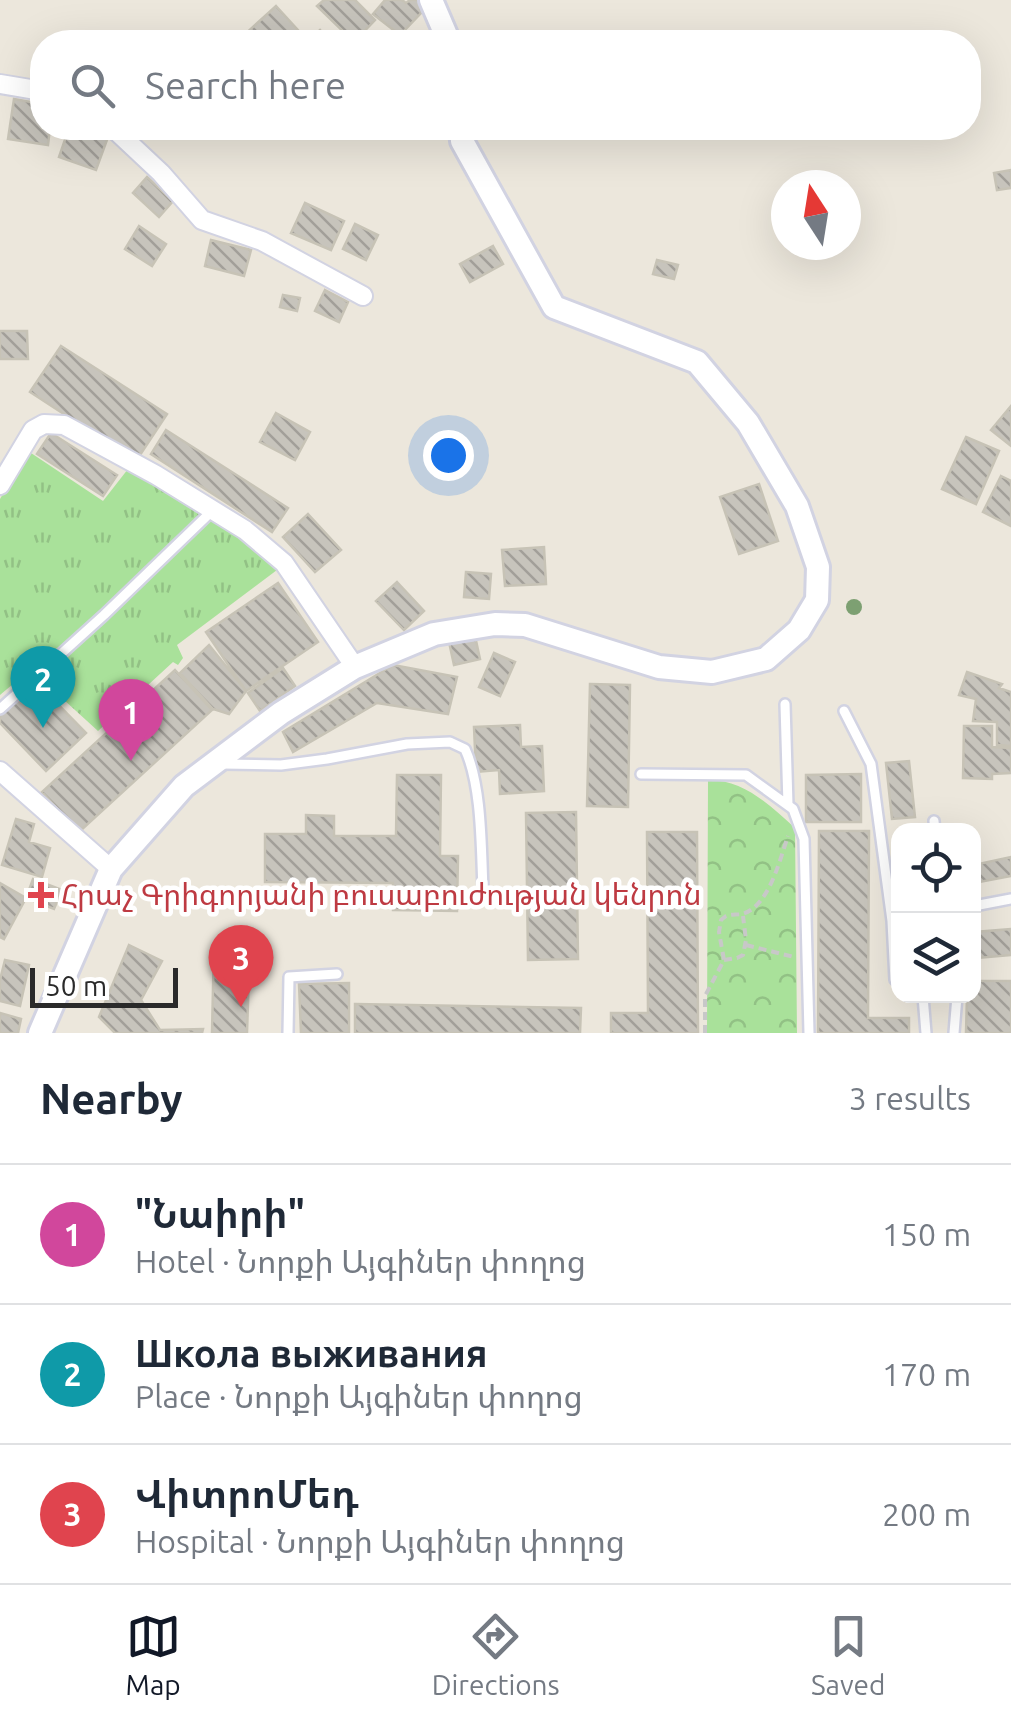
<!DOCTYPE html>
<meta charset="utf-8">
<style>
body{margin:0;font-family:Ubuntu,"Noto Sans Armenian",sans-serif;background:#f2f2f3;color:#1f2937}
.controls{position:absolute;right:30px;bottom:30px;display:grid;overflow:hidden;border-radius:20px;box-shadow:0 10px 40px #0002}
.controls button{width:90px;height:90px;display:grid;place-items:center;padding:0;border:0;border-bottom:2px solid #e0e1e3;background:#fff;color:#1f2937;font:50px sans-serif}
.compass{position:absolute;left:771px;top:170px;width:90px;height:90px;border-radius:50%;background:#fff;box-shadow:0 10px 40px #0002;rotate:348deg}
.scale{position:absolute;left:30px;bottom:25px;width:148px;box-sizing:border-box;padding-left:10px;border:5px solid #2a2a2a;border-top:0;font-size:28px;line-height:35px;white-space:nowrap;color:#2a2a2a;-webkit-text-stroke:8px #fff;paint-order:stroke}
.you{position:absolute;left:448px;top:455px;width:35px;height:35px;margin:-25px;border:8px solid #fff;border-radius:50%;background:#1a73e8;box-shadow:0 0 0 15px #1a73e833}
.badge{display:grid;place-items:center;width:65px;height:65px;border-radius:50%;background:#111827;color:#fff;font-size:32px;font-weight:700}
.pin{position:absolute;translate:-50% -82px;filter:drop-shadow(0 2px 5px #0008)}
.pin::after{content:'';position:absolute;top:52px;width:35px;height:30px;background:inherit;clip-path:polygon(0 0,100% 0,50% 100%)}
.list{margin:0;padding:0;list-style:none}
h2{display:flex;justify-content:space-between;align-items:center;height:130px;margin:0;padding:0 40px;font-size:42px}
h2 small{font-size:32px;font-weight:400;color:#747a83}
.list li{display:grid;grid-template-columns:65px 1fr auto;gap:30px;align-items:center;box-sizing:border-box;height:140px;padding:0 40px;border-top:2px solid #e0e1e3}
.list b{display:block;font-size:38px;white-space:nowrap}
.list p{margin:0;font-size:32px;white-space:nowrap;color:#747a83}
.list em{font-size:32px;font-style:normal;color:#747a83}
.icon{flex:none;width:55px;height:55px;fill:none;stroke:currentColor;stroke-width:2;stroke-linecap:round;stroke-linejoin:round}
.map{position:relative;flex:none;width:1011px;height:1033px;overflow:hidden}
.search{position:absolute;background:#fff;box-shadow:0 10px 40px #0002;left:30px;right:30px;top:30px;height:110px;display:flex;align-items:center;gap:25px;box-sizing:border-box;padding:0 35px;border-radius:40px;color:#747a83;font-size:38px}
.sheet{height:550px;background:#fff}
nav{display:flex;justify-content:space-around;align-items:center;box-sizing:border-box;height:140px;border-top:2px solid #e0e1e3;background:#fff;font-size:28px;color:#747a83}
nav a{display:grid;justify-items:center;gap:5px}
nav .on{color:#111827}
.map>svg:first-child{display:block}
.grass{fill:url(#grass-tufts)}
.park{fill:url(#park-crowns)}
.building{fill:url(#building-back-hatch);stroke:#c7c3b6;stroke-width:2.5}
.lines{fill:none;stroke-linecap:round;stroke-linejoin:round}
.service-casing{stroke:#d2d3e2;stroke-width:14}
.minor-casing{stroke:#d2d3e2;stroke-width:22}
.tertiary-casing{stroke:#d2d3e2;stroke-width:28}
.path{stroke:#c8c8c8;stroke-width:4;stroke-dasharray:8 5;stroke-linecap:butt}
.service{stroke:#fff;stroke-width:9}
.minor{stroke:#fff;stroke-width:18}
.tertiary{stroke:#fff;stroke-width:22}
.tree{fill:#7da072}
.health-dot{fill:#e0444e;stroke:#fff;stroke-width:4}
.labels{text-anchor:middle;stroke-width:9;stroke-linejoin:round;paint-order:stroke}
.health-label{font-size:30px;fill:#be3a42;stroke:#fff;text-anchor:start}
</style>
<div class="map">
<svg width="1011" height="1033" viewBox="0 0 1011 1033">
<defs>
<pattern id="grass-tufts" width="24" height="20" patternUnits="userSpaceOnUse" patternTransform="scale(2.5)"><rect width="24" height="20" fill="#a9e19a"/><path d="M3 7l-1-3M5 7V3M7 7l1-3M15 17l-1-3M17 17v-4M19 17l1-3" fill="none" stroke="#92c185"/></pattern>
<pattern id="park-crowns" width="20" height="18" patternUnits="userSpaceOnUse" patternTransform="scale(2.5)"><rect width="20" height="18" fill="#a9e19a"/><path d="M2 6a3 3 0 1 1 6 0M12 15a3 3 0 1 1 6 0" fill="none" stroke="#92c185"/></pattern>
<pattern id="building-back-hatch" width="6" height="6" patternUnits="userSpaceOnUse" patternTransform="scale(2.5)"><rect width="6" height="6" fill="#c7c4bc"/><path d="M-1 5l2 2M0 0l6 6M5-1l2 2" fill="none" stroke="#a29f99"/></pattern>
</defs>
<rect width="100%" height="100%" fill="#ece7dc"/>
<!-- grass -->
<path class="grass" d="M28,451l75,50 25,-32 113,69 36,32 -100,75 6,13 -5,7 -5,-3 -75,69 -57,-52 13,-12 -9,-10 -45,38v-196z"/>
<!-- park -->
<path class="park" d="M708,780c37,0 61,25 87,48l2,205h-90z"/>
<!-- building -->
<path class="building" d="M324,0h31l20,20 -21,22 -37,-36z
M385,0h17l4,3 4,-3h9l4,11 -23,24 -27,-21z
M276,6l32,35 12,-11 11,12h-83l-5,-6z
M14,99l28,5v24h8l-2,17 -40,-6z
M69,128h13l26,9 -12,33 -37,-13z
M1011,170v18l-14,2 -3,-17z
M147,177l26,24 -14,16 -26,-24z
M305,203l39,18 -13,29 -40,-17z
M355,224l23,11 -12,25 -23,-11z
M139,226l27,18 -14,22 -27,-17z
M211,240l40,10 -7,26 -39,-10z
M493,246l10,18 -33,18 -10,-18z
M657,260l21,5 -4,14 -21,-5z
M325,290l23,12 -9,20 -24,-11z
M283,295l17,3 -3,13 -17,-4z
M0,331h27l1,28h-28z
M61,346l106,68 -31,47 -106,-69z
M1011,406v40l-20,-16z
M276,413l34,19 -15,28 -35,-18z
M166,430l122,78 -16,24 -121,-78z
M51,433l66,42 -14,21 -66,-42z
M966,437l33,14 -23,53 -34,-15z
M1001,476l10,5v45l-28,-14z
M759,484l19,57 -39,13 -19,-57z
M308,514l33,36 -26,22 -32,-35z
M544,547l2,37 -41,2 -3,-36z
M466,572l25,2 -2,25 -25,-2z
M397,582l27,29 -20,19 -28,-29z
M278,583l40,59 -72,49 -40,-59z
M475,636l5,23 -26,6 -5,-23z
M209,645l37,46 -17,23 -16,-5 -33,-36z
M494,653l21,9 -15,34 -21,-9z
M393,665l64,12 -9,37 -71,-11 -84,49 -10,-20z
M283,668l12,18 -35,25 -12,-18z
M175,670l37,40 -133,122 -37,-40z
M967,672l35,12 -3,4 12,4v54l-14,-1v-23l-24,-1 3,-22 -17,-4z
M36,682l50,51 -40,38 -46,-48v-7z
M590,684l40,1 -2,122 -41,-1z
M520,725l1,22 21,-1 2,45 -44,3 -1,-24 -23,2 -2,-45z
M964,726h28v21l19,1v25l-19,1v5l-29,-1z
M909,761l6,56 -23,2 -6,-56z
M861,774v48h-55v-47z
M397,775h44l-1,81h18l-1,55 -64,-1v-27l-128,-1v-48h41v-19l28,1v20h62z
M576,812l2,147 -50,1 -2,-147z
M16,819l18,5 -5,18 21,6 -8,29 -40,-12z
M819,831h50l-1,187h41v15h-91z
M647,832h50l1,201h-87v-20h37z
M1011,857v19l-37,7v-18z
M33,879l29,11 -8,19 -28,-11z
M0,883l26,15 -22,41 -4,-2z
M1011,929v26l-33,3 -3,-26z
M214,943l36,1 -3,89h-35z
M129,945l33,16 -21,39 19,30 43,-1 -1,4h-87l-16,-16z
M5,960l24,5 -9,41 -20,-5v-21z
M974,981h37v52h-45l1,-37h7z
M349,983v50h-48l-2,-49z
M355,1004l226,4 -1,25h-225z
M0,1013l21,6 -3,14h-18z"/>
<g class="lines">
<!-- service casing -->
<g class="service-casing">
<path id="service" d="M785,704l3,101
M0,709l104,-94 108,-104
M844,711l27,53 21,157 3,59 3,2
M222,764l59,1 46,-6 80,-15 43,-2 15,7c17,37 16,98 18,140
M641,774l105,1 47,34 11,30 5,194
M934,821l1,10
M974,906l37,-7
M923,996l3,37
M288,1033l1,-56 48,-3
M954,1033l3,-37"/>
</g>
<!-- minor casing -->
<g class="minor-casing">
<path id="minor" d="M0,84l42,7
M113,128l48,45 41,47 60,21 101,55
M0,485l33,-55 11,-6 20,1 92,50 89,55 39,33 71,104
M0,771l111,98"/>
</g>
<!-- tertiary casing -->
<g class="tertiary-casing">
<path id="tertiary" d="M431,0l18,42
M40,1033l71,-164 73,-83 97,-73 74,-46 79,-33 61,-10 30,1 134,42 53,5 54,-13 33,-29 18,-30 1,-33 -21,-61 -49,-83 -51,-61 -143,-55 -92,-166 -1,-13"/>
</g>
<!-- path -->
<path class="path" d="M746,945l48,12
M724,960l13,-2 6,-3 3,-15 -3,-24
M705,1033v-37l19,-36 -5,-28 2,-12 5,-4c5,-2 11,-1 16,-2 27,-7 38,-55 46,-78"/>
<!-- service -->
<use href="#service" class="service"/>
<!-- minor -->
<use href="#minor" class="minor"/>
<!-- tertiary -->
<use href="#tertiary" class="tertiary"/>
</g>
<!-- trees -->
<circle class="tree" cx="854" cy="607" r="8"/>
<!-- markers -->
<path class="health-dot" d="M36 880h10v10h10v10h-10v10h-10v-10h-10v-10h10z"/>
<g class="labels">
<!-- health labels -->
<g class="health-label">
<text x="61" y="905">Հրաչ Գրիգորյանի բուսաբուժության կենրոն</text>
</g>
</g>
</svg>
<div class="controls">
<button><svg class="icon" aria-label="locate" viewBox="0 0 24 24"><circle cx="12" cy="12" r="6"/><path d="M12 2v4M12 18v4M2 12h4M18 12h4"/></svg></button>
<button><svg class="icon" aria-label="layers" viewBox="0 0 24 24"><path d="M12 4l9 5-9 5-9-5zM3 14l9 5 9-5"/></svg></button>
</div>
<svg class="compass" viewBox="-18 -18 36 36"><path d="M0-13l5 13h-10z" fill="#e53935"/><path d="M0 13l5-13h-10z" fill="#747a83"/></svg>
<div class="scale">50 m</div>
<div class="you"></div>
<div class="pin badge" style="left:131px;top:761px;background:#d1479c">1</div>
<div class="pin badge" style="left:43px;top:728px;background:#0f9aa8">2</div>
<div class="pin badge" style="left:241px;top:1007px;background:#e0444e">3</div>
<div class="search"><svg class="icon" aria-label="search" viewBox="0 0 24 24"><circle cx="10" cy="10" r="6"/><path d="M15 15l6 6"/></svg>Search here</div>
</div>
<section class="sheet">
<h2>Nearby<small>3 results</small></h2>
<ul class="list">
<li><span class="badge" style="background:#d1479c">1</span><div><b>&quot;Նաիրի&quot;</b><p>Hotel · Նորքի Այգիներ փողոց</p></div><em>150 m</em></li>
<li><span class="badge" style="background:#0f9aa8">2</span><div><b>Школа выживания</b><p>Place · Նորքի Այգիներ փողոց</p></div><em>170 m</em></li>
<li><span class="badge" style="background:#e0444e">3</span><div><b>ՎիտրոՄեդ</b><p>Hospital · Նորքի Այգիներ փողոց</p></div><em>200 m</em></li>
</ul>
</section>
<nav>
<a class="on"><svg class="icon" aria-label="map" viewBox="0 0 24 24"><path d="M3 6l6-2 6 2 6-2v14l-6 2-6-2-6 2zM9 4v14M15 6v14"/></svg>Map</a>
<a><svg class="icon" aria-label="directions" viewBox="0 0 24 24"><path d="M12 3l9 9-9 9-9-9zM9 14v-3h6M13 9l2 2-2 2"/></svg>Directions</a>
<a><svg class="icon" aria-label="saved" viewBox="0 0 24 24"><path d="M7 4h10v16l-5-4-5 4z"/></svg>Saved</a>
</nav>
